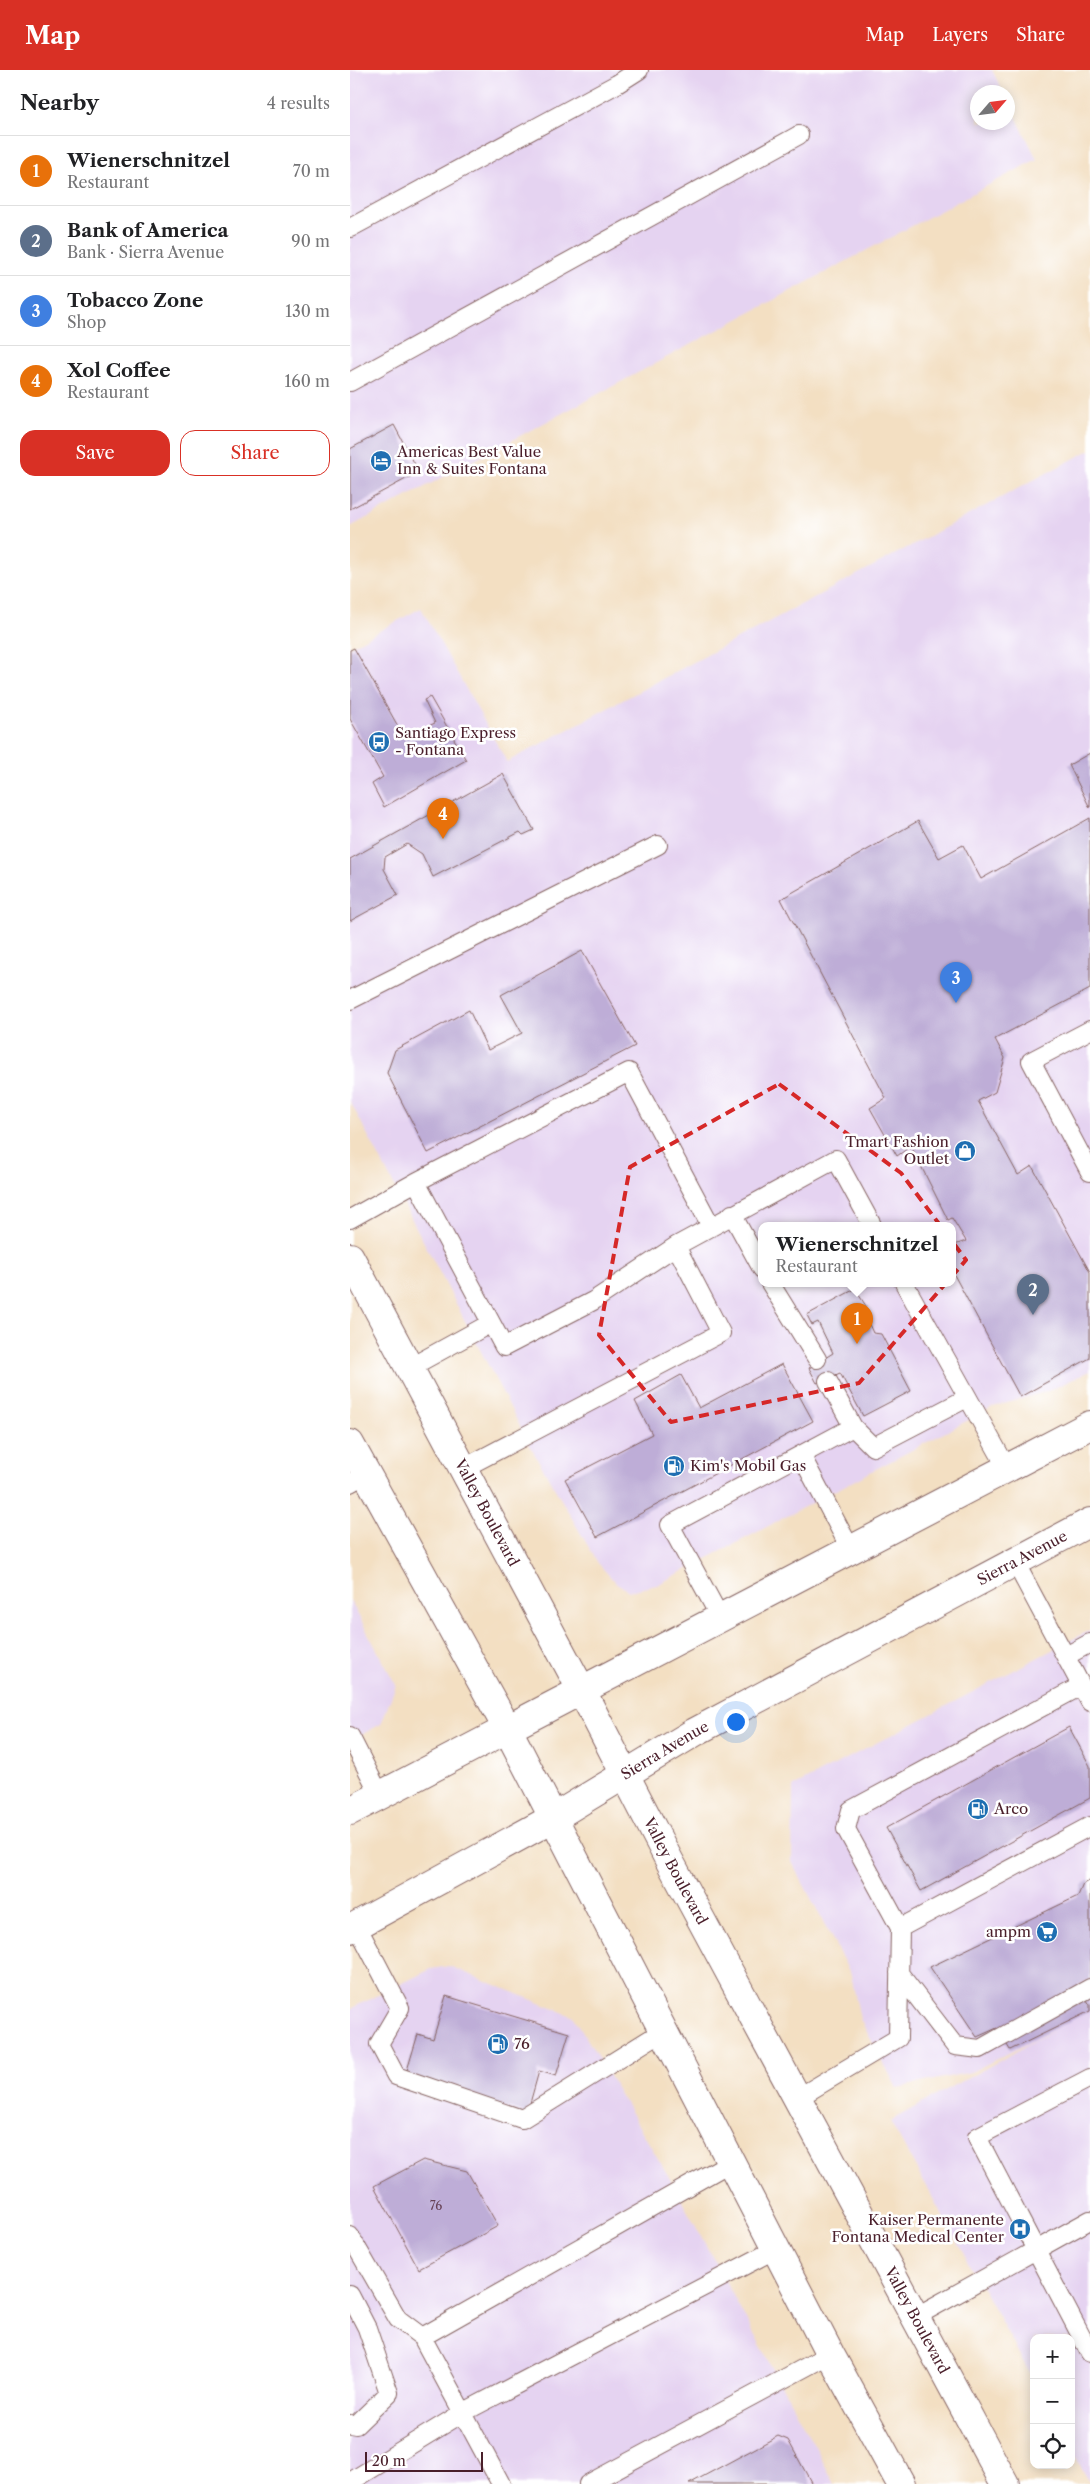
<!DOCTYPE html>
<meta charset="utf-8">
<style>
body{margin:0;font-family:"Libre Caslon Text",serif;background:#f2f2f2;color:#202124}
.controls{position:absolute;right:15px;bottom:15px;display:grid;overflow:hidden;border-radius:10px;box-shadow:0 2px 12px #0003}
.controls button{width:45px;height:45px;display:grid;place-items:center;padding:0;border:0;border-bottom:1px solid #e0e0e0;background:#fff;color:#202124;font:25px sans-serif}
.compass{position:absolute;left:620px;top:15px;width:45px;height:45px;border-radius:50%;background:#fff;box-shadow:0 2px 12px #0003;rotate:62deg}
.scale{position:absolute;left:15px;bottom:12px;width:118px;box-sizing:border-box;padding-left:5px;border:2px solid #4a1f2b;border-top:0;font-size:14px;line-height:18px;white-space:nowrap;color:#4a1f2b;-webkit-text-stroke:4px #fff;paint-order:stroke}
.you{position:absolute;left:385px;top:1651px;width:18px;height:18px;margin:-12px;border:4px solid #fff;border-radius:50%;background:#1a73e8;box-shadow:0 0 0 8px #1a73e833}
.badge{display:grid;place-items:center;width:32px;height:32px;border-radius:50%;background:#d93025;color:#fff;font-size:16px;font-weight:700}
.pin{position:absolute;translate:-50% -41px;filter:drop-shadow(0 1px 2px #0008)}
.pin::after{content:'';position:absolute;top:26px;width:18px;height:15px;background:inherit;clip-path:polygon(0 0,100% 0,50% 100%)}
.popup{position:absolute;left:408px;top:1152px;width:198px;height:65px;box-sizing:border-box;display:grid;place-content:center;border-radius:10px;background:#fff;filter:drop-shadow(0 1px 4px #0005);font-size:16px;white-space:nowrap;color:#757577}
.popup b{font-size:19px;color:#202124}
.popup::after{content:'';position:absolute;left:50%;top:100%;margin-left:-10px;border:10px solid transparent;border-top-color:#fff}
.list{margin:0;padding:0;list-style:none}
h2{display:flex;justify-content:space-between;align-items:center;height:65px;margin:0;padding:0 20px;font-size:21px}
h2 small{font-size:16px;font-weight:400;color:#757577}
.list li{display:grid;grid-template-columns:32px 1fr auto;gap:15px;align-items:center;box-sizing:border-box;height:70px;padding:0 20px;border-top:1px solid #e0e0e0}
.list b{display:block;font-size:19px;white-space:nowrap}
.list p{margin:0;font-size:16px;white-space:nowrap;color:#757577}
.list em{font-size:16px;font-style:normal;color:#757577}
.actions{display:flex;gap:10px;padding:15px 20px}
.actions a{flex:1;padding:11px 0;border:1px solid #d93025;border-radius:15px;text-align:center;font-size:18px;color:#d93025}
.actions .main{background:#d93025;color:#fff}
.icon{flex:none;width:28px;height:28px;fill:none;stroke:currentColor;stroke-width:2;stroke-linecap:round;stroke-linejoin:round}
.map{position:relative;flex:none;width:740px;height:2414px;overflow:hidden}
header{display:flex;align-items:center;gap:30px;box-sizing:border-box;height:70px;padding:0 25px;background:#d93025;color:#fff}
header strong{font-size:24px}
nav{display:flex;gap:28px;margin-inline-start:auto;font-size:18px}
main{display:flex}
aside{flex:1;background:#fff}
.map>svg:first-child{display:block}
.built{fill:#e5d3f1;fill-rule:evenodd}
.building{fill:#beadd7}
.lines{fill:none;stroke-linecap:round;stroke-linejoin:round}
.service-casing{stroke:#856260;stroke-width:20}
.primary-casing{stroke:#856260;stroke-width:30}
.service{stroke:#fff;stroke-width:18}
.primary{stroke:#fff;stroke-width:28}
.marked{fill:none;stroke:#d62828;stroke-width:4;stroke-dasharray:10 6;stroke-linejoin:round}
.labels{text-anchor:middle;stroke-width:5;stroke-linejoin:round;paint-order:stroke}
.number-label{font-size:12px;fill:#674256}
.poi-label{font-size:15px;fill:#4a1f2b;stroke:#fff;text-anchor:start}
.street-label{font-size:15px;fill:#4a1f2b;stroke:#fff}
</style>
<header>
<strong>Map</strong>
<nav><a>Map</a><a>Layers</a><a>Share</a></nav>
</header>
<main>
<aside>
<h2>Nearby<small>4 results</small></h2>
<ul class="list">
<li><span class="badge" style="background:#e8710a">1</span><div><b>Wienerschnitzel</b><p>Restaurant</p></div><em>70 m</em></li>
<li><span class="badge" style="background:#5c6f8a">2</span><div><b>Bank of America</b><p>Bank · Sierra Avenue</p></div><em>90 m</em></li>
<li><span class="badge" style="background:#3f7fe0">3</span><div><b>Tobacco Zone</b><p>Shop</p></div><em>130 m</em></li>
<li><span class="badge" style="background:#e8710a">4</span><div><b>Xol Coffee</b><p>Restaurant</p></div><em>160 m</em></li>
</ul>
<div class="actions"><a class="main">Save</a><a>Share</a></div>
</aside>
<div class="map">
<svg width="740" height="2414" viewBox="0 0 740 2414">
<rect width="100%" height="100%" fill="#fff"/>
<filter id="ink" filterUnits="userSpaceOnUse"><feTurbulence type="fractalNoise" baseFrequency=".02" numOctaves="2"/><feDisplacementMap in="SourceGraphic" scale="10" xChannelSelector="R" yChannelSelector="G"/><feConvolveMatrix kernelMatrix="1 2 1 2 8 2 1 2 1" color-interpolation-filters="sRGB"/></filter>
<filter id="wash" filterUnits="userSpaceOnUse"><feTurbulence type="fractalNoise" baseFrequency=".0096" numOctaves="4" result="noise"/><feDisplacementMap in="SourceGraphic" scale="20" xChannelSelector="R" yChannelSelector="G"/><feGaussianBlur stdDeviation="1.12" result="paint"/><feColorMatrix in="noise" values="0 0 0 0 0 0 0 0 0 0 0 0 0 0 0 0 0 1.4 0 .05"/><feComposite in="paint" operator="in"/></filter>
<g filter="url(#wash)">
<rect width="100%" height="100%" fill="#f3dfc2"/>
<!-- built -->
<path class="built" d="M0,0h642l11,22h-25v30h30v-21l29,58 -687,368z
M740,380v921l-42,20 -55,16 -336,178 -28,6 -14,-9 -17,-19 -65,-112 -183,-350v-454l71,-39 86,154zM412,1155h190v58h-190z
M0,1530l46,85 -15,39 -31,17z
M740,1560v853l-19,-34v-111h-37v43l-144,-260 165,-91 -84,42 -74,16 -37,-69 -9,-44 -59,-113 1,-75z
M99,1896l125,51 95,160 166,307h-485v-475l81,-40z"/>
<g id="blocks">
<!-- building -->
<path class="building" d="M44,355l25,47 -69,37v-60z
M4,578l50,89 31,-14 -11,-23 6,-3 36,63 -82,47 -12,-23 11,-7 -33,-58v-69z
M740,683v55l-21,-43z
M153,704l31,56 -11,5 -3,-3 -87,45 -11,-23 -15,-10 -22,13 -1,12 14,26 -48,26v-62z
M740,748v171l-95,50 10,19 -10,34 -17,9 40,74 14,-9 58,106v86l-70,39 -68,-126v-25l14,-5 -14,-23 -4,2 -37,-74 -14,10 -27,-48 16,-10 -105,-199 137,-78 21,37 24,-13 18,34z
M232,881l53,95 -207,107 -41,-80 8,-23 74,-40 19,40 34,-17 -21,-38z
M505,1219l11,17 -3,5 10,22 8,1 30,57 -48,25 -23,-43 -23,10 -8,-15 24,-15 -15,-31 -6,3 -5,-10z
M432,1294l31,57 -216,116 -32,-58 87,-45 -17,-33 46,-26 18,33z
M719,1657l21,39v32l-169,93 -35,-63z
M740,1810v99l-12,6 12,20v6l-80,39 -13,-22 -20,9 -47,-70 148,-71 5,-12z
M96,1926l123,37 -13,43 -17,-5 -12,43 -122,-37 13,-43 15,5z
M73,2090l44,11 31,55 -79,43 -45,-83z
M428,2366l10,4 24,44h-123z"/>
</g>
</g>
<g filter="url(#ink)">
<use href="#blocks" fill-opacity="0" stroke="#856260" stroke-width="1"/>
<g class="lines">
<!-- service casing -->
<g class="service-casing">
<path id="service" d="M0,158l267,-144 22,-14
M0,312l449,-247
M0,930l308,-155
M740,960l-59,31 59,111
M66,1112l88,165 89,-46 83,-55 160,-87 36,66
M382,1144l30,55
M0,1149l66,-37 213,-110 82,154
M420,1213l47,76
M554,1213l103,185
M59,1298l82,-45
M478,1311l25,46 20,20 94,-49
M451,1385l50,95
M112,1399l259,-136 -45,-87
M0,1413l16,-9
M665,1492l75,140
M371,1549l-51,-94 183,-98
M716,1586l24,-13
M0,1666l30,59
M7,1856l43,82 -21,36 17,32 126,43 141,-88
M550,1858l-54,-99 5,-19 230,-124
M549,1903l56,73 25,3 110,-61
M446,2029l102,-61 2,-110 190,-102
M740,2150l-54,30 54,103
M0,2166l48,83 24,18 79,147
M0,2225l17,33 22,65 -33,32 -6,-1
M565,2247l121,-67 -59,-113 113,-59
M72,2267l309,-175
M0,2412l114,-70 312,-163
M238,2414l242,-130"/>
</g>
<!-- primary casing -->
<g class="primary-casing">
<g id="primary">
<path id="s1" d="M0,1187l232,434 87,169 336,624"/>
<path d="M0,1374l157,284 323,626 71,130"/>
<path d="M0,1741l740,-386"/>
<path id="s2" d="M0,1859l203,-111 142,-86 395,-210"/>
</g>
</g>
<!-- service -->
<use href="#service" class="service"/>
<!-- primary -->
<use href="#primary" class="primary"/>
</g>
</g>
<!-- marked area -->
<path class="marked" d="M429,1014l122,89 65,87 -107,123 -188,39 -72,-87 31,-168z"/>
<!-- icons -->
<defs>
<g id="hotel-disc" transform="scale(1.125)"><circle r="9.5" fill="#1f6fb2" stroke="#fff"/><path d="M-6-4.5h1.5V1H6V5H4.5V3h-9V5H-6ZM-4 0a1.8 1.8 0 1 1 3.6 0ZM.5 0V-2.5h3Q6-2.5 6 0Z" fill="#fff"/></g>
<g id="bus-disc" transform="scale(1.125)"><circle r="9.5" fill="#1f6fb2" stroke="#fff"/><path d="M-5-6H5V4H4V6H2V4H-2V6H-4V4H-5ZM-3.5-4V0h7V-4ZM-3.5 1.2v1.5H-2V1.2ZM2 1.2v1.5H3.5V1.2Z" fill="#fff"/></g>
<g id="shop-disc" transform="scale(1.125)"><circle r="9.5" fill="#1f6fb2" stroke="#fff"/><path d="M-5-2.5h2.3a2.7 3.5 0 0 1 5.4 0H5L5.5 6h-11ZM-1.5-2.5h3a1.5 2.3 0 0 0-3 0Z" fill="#fff"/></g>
<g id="fuel-disc" transform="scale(1.125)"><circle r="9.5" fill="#1f6fb2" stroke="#fff"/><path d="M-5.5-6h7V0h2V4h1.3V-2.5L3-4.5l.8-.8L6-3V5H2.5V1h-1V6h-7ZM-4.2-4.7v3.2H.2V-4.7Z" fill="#fff"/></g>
<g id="supermarket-disc" transform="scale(1.125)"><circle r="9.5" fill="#1f6fb2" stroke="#fff"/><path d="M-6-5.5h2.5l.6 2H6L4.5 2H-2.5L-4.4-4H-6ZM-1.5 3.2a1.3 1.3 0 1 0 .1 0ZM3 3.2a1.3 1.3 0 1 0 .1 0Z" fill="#fff"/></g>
<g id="hospital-disc" transform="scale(1.125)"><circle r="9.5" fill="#1f6fb2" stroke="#fff"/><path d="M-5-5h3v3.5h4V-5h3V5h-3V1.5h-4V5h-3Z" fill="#fff"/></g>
</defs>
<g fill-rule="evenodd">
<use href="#hotel-disc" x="31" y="391"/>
<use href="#bus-disc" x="29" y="672"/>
<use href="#shop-disc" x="615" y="1081"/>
<use href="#fuel-disc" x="324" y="1396"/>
<use href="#fuel-disc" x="628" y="1739"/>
<use href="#supermarket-disc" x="697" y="1862"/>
<use href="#fuel-disc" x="148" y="1974"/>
<use href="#hospital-disc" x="670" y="2159"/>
</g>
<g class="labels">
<!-- number labels -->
<g class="number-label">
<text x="86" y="2140">76</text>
</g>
<!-- poi labels -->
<g class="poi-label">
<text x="47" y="387">Americas Best Value<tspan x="47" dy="17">Inn &amp; Suites Fontana</tspan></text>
<text x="45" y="668">Santiago Express<tspan x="45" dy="17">- Fontana</tspan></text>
<text x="599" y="1077" text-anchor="end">Tmart Fashion<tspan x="599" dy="17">Outlet</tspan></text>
<text x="340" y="1401">Kim's Mobil Gas</text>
<text x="644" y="1744">Arco</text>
<text x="681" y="1867" text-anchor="end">ampm</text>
<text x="164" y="1979">76</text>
<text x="654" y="2155" text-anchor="end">Kaiser Permanente<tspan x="654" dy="17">Fontana Medical Center</tspan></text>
</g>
<!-- street labels -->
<g class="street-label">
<text dy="5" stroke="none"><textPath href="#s1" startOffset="290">Valley Boulevard</textPath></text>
<text dy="5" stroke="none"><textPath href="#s2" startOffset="768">Sierra Avenue</textPath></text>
<text dy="5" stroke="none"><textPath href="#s2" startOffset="362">Sierra Avenue</textPath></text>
<text dy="5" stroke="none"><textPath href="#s1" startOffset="695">Valley Boulevard</textPath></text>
<text dy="5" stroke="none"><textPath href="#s1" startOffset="1205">Valley Boulevard</textPath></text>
</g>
</g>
</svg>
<div class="controls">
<button>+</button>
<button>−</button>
<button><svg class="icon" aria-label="locate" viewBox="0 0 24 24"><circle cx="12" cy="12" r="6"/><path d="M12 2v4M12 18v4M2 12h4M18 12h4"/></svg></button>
</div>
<svg class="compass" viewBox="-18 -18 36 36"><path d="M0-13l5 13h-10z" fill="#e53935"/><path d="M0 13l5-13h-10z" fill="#757577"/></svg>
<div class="scale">20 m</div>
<div class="you"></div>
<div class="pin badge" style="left:507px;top:1274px;background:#e8710a">1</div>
<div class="popup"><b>Wienerschnitzel</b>Restaurant</div>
<div class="pin badge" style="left:683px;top:1245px;background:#5c6f8a">2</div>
<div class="pin badge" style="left:606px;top:933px;background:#3f7fe0">3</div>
<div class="pin badge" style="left:93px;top:769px;background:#e8710a">4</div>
</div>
</main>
